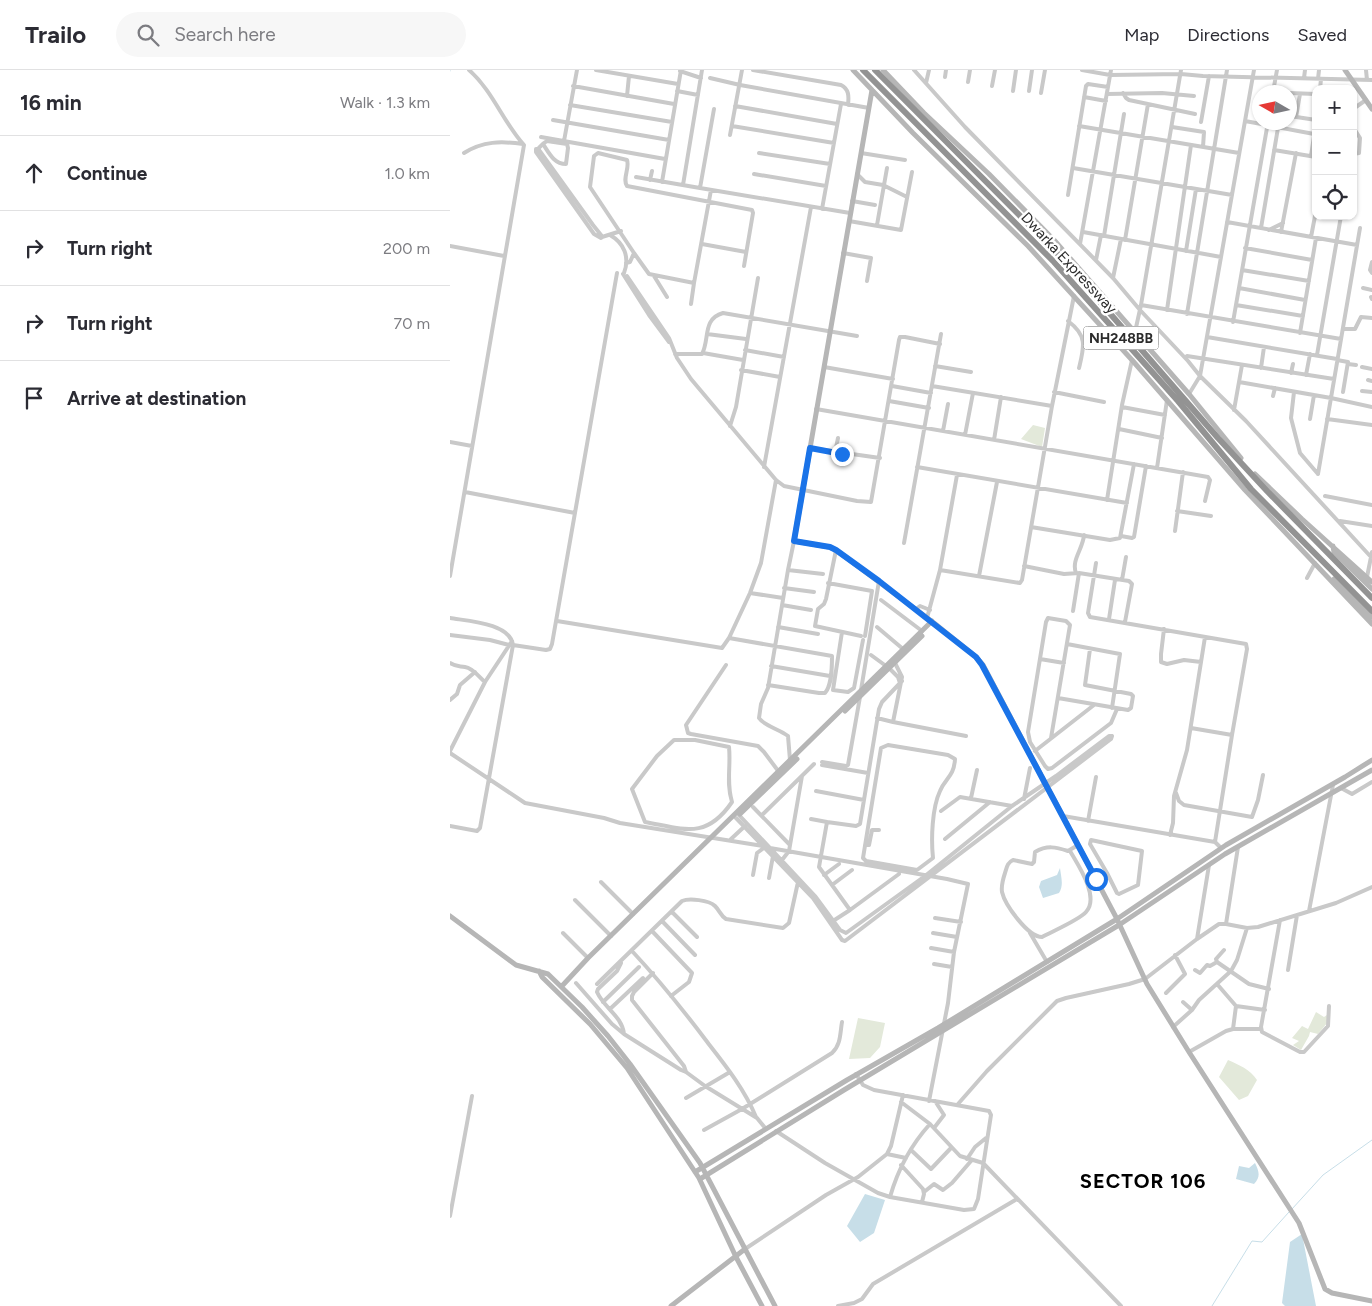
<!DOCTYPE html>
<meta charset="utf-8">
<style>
body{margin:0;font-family:Figtree,sans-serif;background:#f7f7f7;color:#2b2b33}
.controls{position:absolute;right:15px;top:15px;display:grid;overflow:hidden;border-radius:10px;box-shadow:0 1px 4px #0004}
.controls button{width:45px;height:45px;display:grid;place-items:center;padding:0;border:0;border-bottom:1px solid #e1e1e2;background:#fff;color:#2b2b33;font:25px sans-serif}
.compass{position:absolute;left:802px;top:15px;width:45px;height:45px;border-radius:50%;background:#fff;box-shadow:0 1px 4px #0004;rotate:279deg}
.stop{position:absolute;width:15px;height:15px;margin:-11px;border:4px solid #1a73e8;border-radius:50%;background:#fff}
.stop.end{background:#1a73e8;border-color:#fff;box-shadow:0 1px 5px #0008}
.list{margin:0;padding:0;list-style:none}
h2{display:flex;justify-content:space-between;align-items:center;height:65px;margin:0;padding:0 20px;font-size:21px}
h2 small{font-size:16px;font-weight:400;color:#7c7c81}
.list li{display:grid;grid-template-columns:32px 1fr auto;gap:15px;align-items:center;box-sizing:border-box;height:75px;padding:0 20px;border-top:1px solid #e1e1e2}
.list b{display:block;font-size:19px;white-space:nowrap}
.list em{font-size:16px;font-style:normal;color:#7c7c81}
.icon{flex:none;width:28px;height:28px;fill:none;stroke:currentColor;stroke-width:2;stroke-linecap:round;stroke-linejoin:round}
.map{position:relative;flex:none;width:922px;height:1236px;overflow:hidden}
header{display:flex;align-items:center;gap:30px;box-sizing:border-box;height:70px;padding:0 25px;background:#fff;border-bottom:1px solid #e1e1e2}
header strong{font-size:24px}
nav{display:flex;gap:28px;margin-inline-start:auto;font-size:18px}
.search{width:350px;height:45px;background:#f7f7f7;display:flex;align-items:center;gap:12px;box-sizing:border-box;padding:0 18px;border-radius:28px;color:#7c7c81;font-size:19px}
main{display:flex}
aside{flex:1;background:#fff}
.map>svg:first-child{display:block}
.green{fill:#e3e9da}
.water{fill:#c7dee8}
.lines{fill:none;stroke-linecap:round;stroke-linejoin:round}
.stream{stroke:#c7dee8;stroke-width:1}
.street{stroke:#c9c9c9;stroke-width:4}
.secondary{stroke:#b6b6b6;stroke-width:5}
.highway{stroke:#939393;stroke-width:6}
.route{stroke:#1a73e8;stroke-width:6}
.labels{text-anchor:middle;stroke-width:5;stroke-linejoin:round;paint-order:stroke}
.shield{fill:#fff;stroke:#6b6b6b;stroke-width:1}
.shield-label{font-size:14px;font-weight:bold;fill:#2c2c2c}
.street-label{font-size:15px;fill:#2c2c2c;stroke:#fff}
.district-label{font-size:20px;font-weight:bold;letter-spacing:1px;fill:#000;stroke:#fff}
</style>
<header>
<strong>Trailo</strong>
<div class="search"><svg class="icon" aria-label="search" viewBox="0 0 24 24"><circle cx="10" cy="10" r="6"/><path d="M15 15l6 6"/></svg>Search here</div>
<nav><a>Map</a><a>Directions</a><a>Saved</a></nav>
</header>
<main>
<aside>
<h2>16 min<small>Walk · 1.3 km</small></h2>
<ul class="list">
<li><svg class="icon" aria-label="ahead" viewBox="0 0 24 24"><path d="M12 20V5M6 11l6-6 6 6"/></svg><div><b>Continue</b></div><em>1.0 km</em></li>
<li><svg class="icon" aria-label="right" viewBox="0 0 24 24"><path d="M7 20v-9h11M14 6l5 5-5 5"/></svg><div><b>Turn right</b></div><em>200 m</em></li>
<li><svg class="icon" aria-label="right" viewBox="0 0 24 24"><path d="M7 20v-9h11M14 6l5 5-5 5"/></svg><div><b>Turn right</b></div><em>70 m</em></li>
<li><svg class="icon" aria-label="arrive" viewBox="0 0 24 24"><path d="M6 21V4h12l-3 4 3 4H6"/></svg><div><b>Arrive at destination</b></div></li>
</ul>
</aside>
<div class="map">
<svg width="922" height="1236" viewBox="0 0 922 1236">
<rect width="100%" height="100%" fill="#fff"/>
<!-- green -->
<path class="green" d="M583,355l12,3 -3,19 -21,-8z
M866,942l8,5 3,-2 1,7 -10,12 -8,-2 -1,4 -8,14 -8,-5 6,-4 -7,-3 10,-12 6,3z
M408,948l27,5 -5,24 -10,11 -21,1z
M778,990c11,5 22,9 29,20l-9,16 -9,4 -20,-23z"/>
<!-- water -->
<path class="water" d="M610,798c1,9 4,17 -1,25l-16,5 -4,-11 2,-6 16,-6z
M805,1093c4,8 6,14 -1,21l-18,-5 3,-13 10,2z
M415,1124l20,6 -11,33 -14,9 -13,-16z
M852,1164l14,72h-31l-3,-3 8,-61z"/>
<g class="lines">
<!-- stream -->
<path class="stream" d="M0,1v-1
M842,1139l31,-34 49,-35
M762,1236l40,-65 10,1 27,-30"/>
<!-- street -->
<path class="street" d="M146,0l82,14
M303,0l88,15c8,4 8,11 7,20
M464,0l51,57 148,151 27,32 48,51 12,15 46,45 125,136
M632,0l28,5 71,-1 22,2 169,4
M916,0l1,10
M230,1l21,7
M495,7l1,-7
M260,8l30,7 129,23
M854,8l1,-8
M868,9l1,-9
M518,12l2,-12
M476,13l3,-13
M123,16l101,18
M542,16l3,-16
M870,19l1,-10
M227,21l21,4
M563,21l3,-21
M579,21l3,-21
M823,22l4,-22
M591,23l4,-23
M673,23l3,5 3,2 66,14
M839,23l27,1
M657,24l55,-1 32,3
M177,26l2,-20
M634,27l22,4
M120,35l102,17
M285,36l102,18
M903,39l13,-9
M840,46l26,4
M846,47l4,-23
M103,50l116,20
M795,51l69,13
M751,52l8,-46
M282,56l102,17
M629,56l160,27
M722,57l32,5 -1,15
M903,57l7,11 -1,15 -6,1
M280,65l12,-65
M91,67l124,22
M114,71l13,-71
M86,79l3,1 54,75 8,10v3l-7,-4 -58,-82z
M88,79c3,-3 5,-6 9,-8l20,3 1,4 -2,16c-12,0 -17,-11 -23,-20
M824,80l42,7
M14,83c19,-12 37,-12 59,-9
M309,83l71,11
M411,83l44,7
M861,86l5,-33
M623,98l159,27
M304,104l72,12
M407,104l8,8 18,3 24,12
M186,107l64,11 14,-79
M200,110l2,-9
M212,112l19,-112
M233,115l19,-115
M250,118l150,25
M618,125l18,-109 2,-2 20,3
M402,131l23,4
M372,139l19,-105
M399,151l52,9 11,-58
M777,152l130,23
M427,155l10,-57
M811,158l18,-106
M819,160l14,-7
M633,162l138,25
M831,162l15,-79
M160,165c14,8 20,22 14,38
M654,166l20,-122
M152,167l19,-6
M861,167l5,-26
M675,170l23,-136
M252,174l44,8
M630,174l31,-174
M0,176l54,10
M795,178l67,12
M736,181l10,-62
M184,183l15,21 45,9 17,-93
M393,183l28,5 -4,23
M646,190l5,-25
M922,192l-2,8 2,3
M176,193l4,-1 4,-9 -44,-66 4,-31 4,-3 29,7c3,8 -5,19 0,26l125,24 1,3 -9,53
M792,200l67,11
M173,204l26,41 20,27
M177,206l42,62 8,20 14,21 85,101 8,6 73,15 14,1 28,-162 1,-3h5l35,7
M204,206l13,21
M663,208l8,-39
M789,218l66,12
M913,218l9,2
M921,227l1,2
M241,234l3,-21
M691,235l200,34
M786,235l67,11
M717,240l24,-165
M737,244l40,-244
M618,251c20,15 16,26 11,47
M783,252l35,-200
M893,259h12l6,-12 11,1
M685,262l6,-27 40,-235
M850,263l16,-95
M257,264l39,5
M757,267l130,22
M295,280l39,7
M253,283l40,7
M225,284h27c8,-15 0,-35 21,-41l134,23
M867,285l24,-139
M737,286l147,23
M887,290l11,2 -5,30
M898,294l8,1
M485,296l36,6
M374,297l69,12
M912,297l10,2
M811,298l3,-21
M291,300l39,7
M841,303l2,-9
M856,305l4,-21
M918,310l4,1
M789,312l92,16 41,9
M442,316l39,7
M482,316l120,20 22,-110
M912,321l10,1
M604,322l50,10
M844,322l-3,26 9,35 18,21
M739,324l11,-18 54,-306
M823,326l2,-8
M439,331l40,7
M672,337l43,8
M366,339l392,68 2,3 -5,21
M784,340l8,-45
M860,349l4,-24
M877,349l45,6
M280,356l6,-19 22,-129
M669,359l43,9
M493,361l5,-27
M515,365l8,-42
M544,370l7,-43
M0,372l22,4
M360,378l70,10
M385,383l3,-15
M314,397l47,-260
M467,397l210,36
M707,398l10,-68
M868,404l42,-246
M507,405l-17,95 80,13 2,-3 30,-174
M15,422l110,21
M875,426l47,9
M657,430l15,-95 10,-45
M727,441l34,5
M890,451l32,5
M581,457l79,13 10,-2 14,-74
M725,461l8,-59
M671,466l11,2 2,-1 12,-71
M454,473l37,-209
M386,480l-10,49 -2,5 -6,5 -3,17 46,10
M646,493l-8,50 2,4 156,27 1,5 -15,86
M574,496l40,8 15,-1 50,8 3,3 -7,38
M338,500l35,4
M626,503c-5,-13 7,-24 8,-38
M0,506l74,-431c-21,-23 -31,-54 -55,-75
M529,506l18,-94
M917,507l5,-25
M857,508l8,-15
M672,510l4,-23
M378,513l44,8 -7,45
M334,518l30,4
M300,523l33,5
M431,530l41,31
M332,535l29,5
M466,539l4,-3 10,4
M623,541l6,-38
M0,548c17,3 60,5 63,27l-33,183 -3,3 -27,-5
M477,548l13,-48
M659,549l6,-39
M107,551l165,27 7,-10 21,-45 11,-30 15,-83
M328,557l40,7
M427,557l26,22
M714,559l-3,25v8l6,2 17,-4 17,2
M392,562l-9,58 15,2 6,-4 9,-48
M0,565l40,5 19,5
M279,568l103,18c0,11 0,29 -7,37h-6l-51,-8
M617,574l53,10 -8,54
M63,575l33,5 4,-1 2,-5 65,-371
M421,585l15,11
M590,589l24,4
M0,593c6,4 8,3 15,4 8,1 14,10 20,15
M445,593l7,14 -9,45 73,14
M276,595l-40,60 2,8 3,1 67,12 6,6 15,20
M321,596l59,10
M439,598l9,9 2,6
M411,620l18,-109
M608,628l70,12 3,-2 2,-12 -2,-2 -46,-9 5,-36
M0,630l7,-6 3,-9 15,-13
M427,648l16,4
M741,658l41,7 -17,107
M601,668l19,-113 -4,-4 -18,-3 -2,4 -18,110 2,10 15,24 3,3 4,-1 59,-45 6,-14
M224,670h21l34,7c2,19 -3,36 3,55 -26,38 -48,27 -87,20l-13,-33 25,-33z
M438,675l60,10 7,4c-1,18 -10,19 -15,32 -8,17 -9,48 -7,67l-16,12 -51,-9 -3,-3 18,-110z
M0,681l35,-69 27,-41
M585,681l59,-46
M0,683l75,50 79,15 16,5 143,23
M340,690l-2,-24c-9,-7 -24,-10 -29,-18l2,-14 7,-16 20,-118 6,-29
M372,692l24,4 2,-1 12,-68
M372,695l46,8
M891,718l11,6 20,-12
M366,721l48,9
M726,723l3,8 5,4 68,12 6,-17 5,-25
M521,728l6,-28
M574,729l6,-31
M303,737l37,38
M491,741l19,-14 52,9
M312,745l52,-51
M613,746l152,26 6,6
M286,748l77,80 29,42 3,1 266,-202 1,-3h-3l-53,40 -44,30 -87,70 -79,57 -6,-3 -25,-34 -76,-81
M361,749l16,3
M638,751l8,-44
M720,765l3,-12 1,-27 13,-46 18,-113
M281,769l14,-13
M495,769l45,-37
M415,775h4l3,-15h7
M320,778l177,31 21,5 -14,68 -6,51 -19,98
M620,781c8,14 30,46 16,61 -7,8 -33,19 -44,25 -14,0 -37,-32 -40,-45 -1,-7 1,-13 3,-19 2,-6 2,-10 8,-13l19,4 2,-2 1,-10c12,-7 21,-5 33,-1l10,-6
M332,790l7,-9 13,-75
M449,804l-49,36 -31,-43 8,-45 29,4 4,-2 19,-115 3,-7 20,-21
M303,805l4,-22 8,-6
M374,805l15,-11
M319,808l4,-22
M645,809l12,-6 -17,-29 1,-4 51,11 -4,34 -19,9 -2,-1 -10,-20
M151,812l32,32
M382,815l20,-15
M125,830l36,36
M859,841l24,-126
M222,842l25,25
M485,848l26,4
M830,850l-19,107 1,5 38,20h4l24,-26 1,-20
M212,851l33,34
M383,851l17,-11
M776,854l12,-77
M202,861l40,42 -3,9 -18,14
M113,863l25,25
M483,863l24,4
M580,863l17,29
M747,869l12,-74
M481,878l23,4
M774,880l-8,9 1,3 32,22 20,5
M182,881c27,29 52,60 76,92 18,23 37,47 48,74
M171,893l-4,8 -19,18 -1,3c7,16 25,24 27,42
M484,894l18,3
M745,900l5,3 7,-8 3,1 7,-4
M838,900l9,-55
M203,903l-19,19 -2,4v4l52,66 2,6
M126,913l36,41 12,10 57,36 5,2 19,14 52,32 9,11
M147,914l85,-83c7,-3 27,-1 33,5 5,5 5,9 11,13l57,9 6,-5 9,-41
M767,914l19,22 -3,23
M716,923l19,-19 -10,-19
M153,932l36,-35
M733,932l9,8
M786,936l29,4
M160,939l33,-31
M723,957l19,-17 7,-10 32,-29 6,-11 10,-32
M739,982l37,-21 7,-2h28
M236,1028l44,-26
M451,1032l29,22 30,32 23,7 138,143
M508,1034l29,-33 70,-70 9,-3 63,-14 16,-5 52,-40 22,-15h7l21,4 11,-1 78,-24 36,-16
M484,1058l10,-13 -9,-14
M254,1060l38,-21 90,-56c9,-8 8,-20 10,-31
M326,1061l49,32 53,30 12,4 74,13 10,-1 4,-10 13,-84 -2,-4 -115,-21 -11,-5 -7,-11
M461,1080l20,19 20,-21
M437,1084l19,4
M517,1089l8,-12 11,-9
M451,1095l22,24 1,5 -2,8
M474,1122l10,-8 9,6 9,-7 19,-22
M440,1127c8,-28 20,-51 40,-73
M0,1146l22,-120
M295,1179l81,-54 32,-18 29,-23 4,-8 12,-51
M388,1236l16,-3 8,-4 11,-15 144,-85"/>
<!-- secondary -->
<path class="secondary" d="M403,0l60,63 115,113 104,114 113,130 127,134
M433,0l41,43 65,61 65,66 135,154 52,64
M895,0l27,39
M422,20l-78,451 35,6 7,3 98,73 42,34 7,8 134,254 30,65 42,68 110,171 26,66 7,4 40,8
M805,404l47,45 70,63
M883,476l1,6 38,37
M884,509l38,38
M395,641l77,-75
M290,744l57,-55
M0,846l66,49 32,9 34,33 26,29 22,28 70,99 75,143
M89,901l3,6 48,47 37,44 72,110 37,79 26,49
M112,916l26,-28 344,-337
M245,1102l152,-92 91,-52 179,-109 109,-74 119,-68 27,-17
M250,1109l144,-89 275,-165 106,-71 147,-84
M221,1236l74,-57"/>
<!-- highway -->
<path class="highway" d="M413,0l191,192 124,139 73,88 121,122
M425,0l186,187 157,181 49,53 105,107"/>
</g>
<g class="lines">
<!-- route -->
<path class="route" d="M392,384l-32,-6 -16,93 36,6 6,3 43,31 97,76 6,8 114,214"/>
</g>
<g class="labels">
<!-- shield labels -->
<rect class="shield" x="633.5" y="256.5" width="75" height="23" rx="4"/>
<g class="shield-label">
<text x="671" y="273">NH248BB</text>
</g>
<!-- street labels -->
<g class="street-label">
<text transform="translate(619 193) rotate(47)" y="5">Dwarka Expressway</text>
</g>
<!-- district labels -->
<g class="district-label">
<text x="693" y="1118">SECTOR 106</text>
</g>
</g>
</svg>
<div class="controls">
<button>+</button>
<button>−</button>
<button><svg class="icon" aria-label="locate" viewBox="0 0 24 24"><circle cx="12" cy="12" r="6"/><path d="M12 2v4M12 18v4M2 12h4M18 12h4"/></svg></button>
</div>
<svg class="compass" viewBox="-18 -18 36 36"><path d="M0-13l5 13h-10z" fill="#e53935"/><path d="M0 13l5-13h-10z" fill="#7c7c81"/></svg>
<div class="stop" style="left:646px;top:809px"></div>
<div class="stop end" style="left:392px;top:384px"></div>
</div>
</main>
